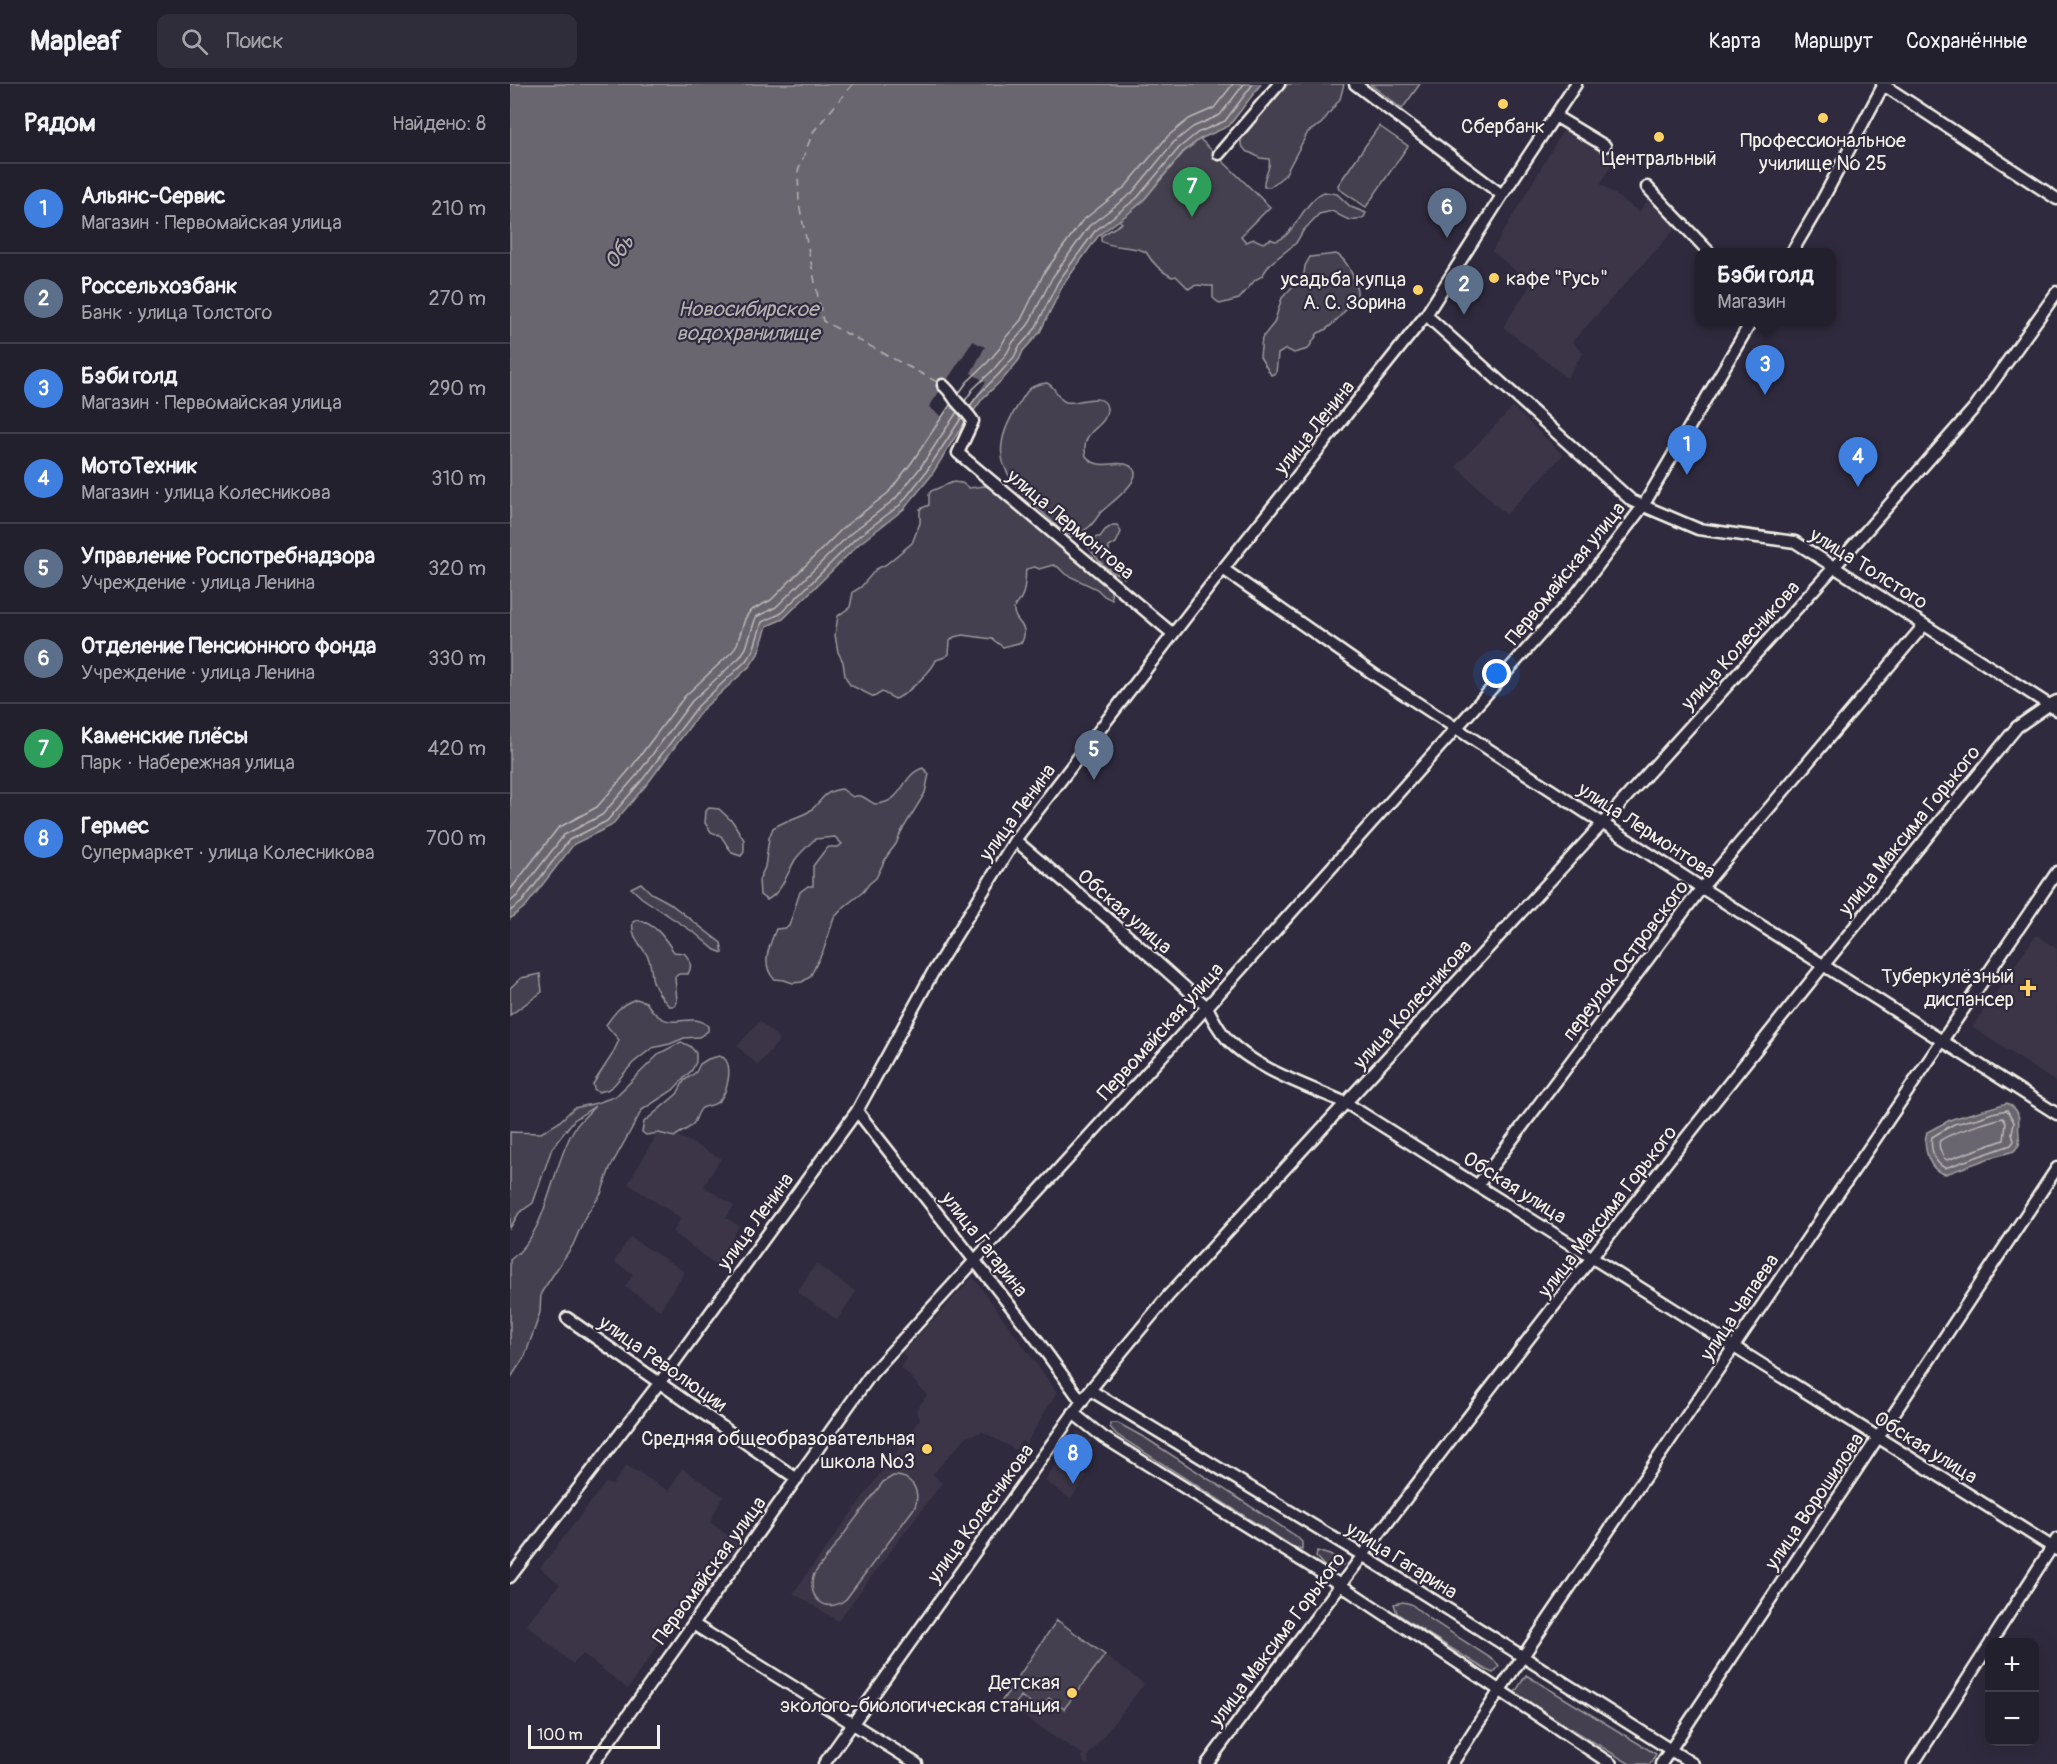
<!DOCTYPE html>
<html lang="ru">
<meta charset="utf-8">
<style>
body{margin:0;font-family:Pangolin,sans-serif;background:#2f2d3a;color:#f1f3f6}
.controls{position:absolute;right:18px;bottom:18px;display:grid;overflow:hidden;border-radius:12px;box-shadow:0 6px 24px #0002}
.controls button{width:54px;height:54px;display:grid;place-items:center;padding:0;border:0;border-bottom:2px solid #403e4a;background:#23202e;color:#f1f3f6;font:30px sans-serif}
.scale{position:absolute;left:18px;bottom:15px;width:132px;box-sizing:border-box;padding-left:6px;border:3px solid #f4f1e8;border-top:0;font-size:16px;line-height:21px;white-space:nowrap;color:#f4f1e8;-webkit-text-stroke:4px #2f2a3d;paint-order:stroke}
.you{position:absolute;left:987px;top:590px;width:21px;height:21px;margin:-15px;border:4px solid #fff;border-radius:50%;background:#1a73e8;box-shadow:0 0 0 9px #1a73e833}
.badge{display:grid;place-items:center;width:39px;height:39px;border-radius:50%;background:#d93025;color:#fff;font-size:20px;font-weight:700}
.pin{position:absolute;translate:-50% -50px;filter:drop-shadow(0 2px 3px #0008)}
.pin::after{content:'';position:absolute;top:32px;width:21px;height:18px;background:inherit;clip-path:polygon(0 0,100% 0,50% 100%)}
.popup{position:absolute;left:1185px;top:164px;width:141px;height:78px;box-sizing:border-box;display:grid;place-content:center;border-radius:12px;background:#23202e;filter:drop-shadow(0 2px 4px #0005);font-size:20px;white-space:nowrap;color:#a3a3aa}
.popup b{font-size:22px;color:#f1f3f6}
.popup::after{content:'';position:absolute;left:50%;top:100%;margin-left:-12px;border:12px solid transparent;border-top-color:#23202e}
.list{margin:0;padding:0;list-style:none}
h2{display:flex;justify-content:space-between;align-items:center;height:78px;margin:0;padding:0 24px;font-size:26px}
h2 small{font-size:20px;font-weight:400;color:#a3a3aa}
.list li{display:grid;grid-template-columns:39px 1fr auto;gap:18px;align-items:center;box-sizing:border-box;height:90px;padding:0 24px;border-top:2px solid #403e4a}
.list b{display:block;font-size:22px;white-space:nowrap}
.list p{margin:0;font-size:20px;white-space:nowrap;color:#a3a3aa}
.list em{font-size:20px;font-style:normal;color:#a3a3aa}
.icon{flex:none;width:33px;height:33px;fill:none;stroke:currentColor;stroke-width:2;stroke-linecap:round;stroke-linejoin:round}
.map{position:relative;flex:none;width:1547px;height:1680px;overflow:hidden}
header{display:flex;align-items:center;gap:36px;box-sizing:border-box;height:84px;padding:0 30px;background:#23202e;border-bottom:2px solid #403e4a}
header strong{font-size:28px}
nav{display:flex;gap:33px;margin-inline-start:auto;font-size:21px}
.search{width:420px;height:54px;background:#2f2d3a;display:flex;align-items:center;gap:15px;box-sizing:border-box;padding:0 21px;border-radius:12px;color:#a3a3aa;font-size:22px}
main{display:flex}
aside{flex:1;background:#23202e}
.map>svg:first-child{display:block}
.built{fill:#3b3647}
.green{fill:#454050;stroke:#9c989c;stroke-width:1.5}
.water{fill:#6a6670;stroke:#a19ea0;stroke-width:1.5}
.pier{fill:#2f2a3d}
.lines{fill:none;stroke-linecap:round;stroke-linejoin:round}
.shore{stroke:#bdb9b8;stroke-width:1.5}
.ferry{stroke:#b6b2b2;stroke-width:1.5;stroke-dasharray:8 6;stroke-linecap:butt}
.minor-casing{stroke:#f4f1e8;stroke-width:15}
.minor{stroke:#2f2a3d;stroke-width:10}
.poi-dot{fill:#ffd166;stroke:#2f2a3d;stroke-width:2}
.labels{text-anchor:middle;stroke-width:4.5;stroke-linejoin:round;paint-order:stroke}
.poi-label{font-size:20px;fill:#f4f1e8;stroke:#2f2a3d;text-anchor:end}
.street-label{font-size:20px;fill:#f4f1e8;stroke:#2f2a3d}
.water-label{font-size:21px;font-style:italic;fill:#b6b2b2;stroke:#2f2a3d}
</style>
<header>
<strong>Mapleaf</strong>
<div class="search"><svg class="icon" aria-label="search" viewBox="0 0 24 24"><circle cx="10" cy="10" r="6"/><path d="M15 15l6 6"/></svg>Поиск</div>
<nav><a>Карта</a><a>Маршрут</a><a>Сохранённые</a></nav>
</header>
<main>
<aside>
<h2>Рядом<small>Найдено: 8</small></h2>
<ul class="list">
<li><span class="badge" style="background:#3f7fe0">1</span><div><b>Альянс-Сервис</b><p>Магазин · Первомайская улица</p></div><em>210 m</em></li>
<li><span class="badge" style="background:#5c6f8a">2</span><div><b>Россельхозбанк</b><p>Банк · улица Толстого</p></div><em>270 m</em></li>
<li><span class="badge" style="background:#3f7fe0">3</span><div><b>Бэби голд</b><p>Магазин · Первомайская улица</p></div><em>290 m</em></li>
<li><span class="badge" style="background:#3f7fe0">4</span><div><b>МотоТехник</b><p>Магазин · улица Колесникова</p></div><em>310 m</em></li>
<li><span class="badge" style="background:#5c6f8a">5</span><div><b>Управление Роспотребнадзора</b><p>Учреждение · улица Ленина</p></div><em>320 m</em></li>
<li><span class="badge" style="background:#5c6f8a">6</span><div><b>Отделение Пенсионного фонда</b><p>Учреждение · улица Ленина</p></div><em>330 m</em></li>
<li><span class="badge" style="background:#2e9e5b">7</span><div><b>Каменские плёсы</b><p>Парк · Набережная улица</p></div><em>420 m</em></li>
<li><span class="badge" style="background:#3f7fe0">8</span><div><b>Гермес</b><p>Супермаркет · улица Колесникова</p></div><em>700 m</em></li>
</ul>
</aside>
<div class="map">
<svg width="1547" height="1680" viewBox="0 0 1547 1680">
<rect width="100%" height="100%" fill="#2f2a3d"/>
<filter id="ink" filterUnits="userSpaceOnUse"><feTurbulence type="fractalNoise" baseFrequency=".0167" numOctaves="2"/><feDisplacementMap in="SourceGraphic" scale="12" xChannelSelector="R" yChannelSelector="G"/><feConvolveMatrix kernelMatrix="1 2 1 2 8 2 1 2 1" color-interpolation-filters="sRGB"/></filter>
<g filter="url(#ink)">
<!-- built -->
<path class="built" d="M1054,45l51,28 -14,27 38,28 10,-14 28,29 -105,115 11,11 -16,25 -64,-51 28,-43 -39,-33z
M1003,323l50,48 -57,60 -50,-49z
M1526,851l21,14v134l-85,-56z
M250,937l20,19 -22,25 -21,-19z
M151,1043l60,31 -17,28 30,20 -8,12 13,8 -13,22 8,6 -12,16 -49,-38 8,-14 -53,-34z
M120,1153l55,35 -25,38 -35,-23 8,-13 -19,-12z
M306,1180l40,28 -19,28 -40,-28z
M463,1193l84,115 -31,52 -5,-3 -5,9 -33,-18 -16,4 -34,38 9,9 -104,138 -45,-28 127,-174 -4,-9 11,-15 -26,-28 6,-8 -5,-6z
M568,1347l14,10 -18,26 13,9 -16,23 -26,-18z
M116,1381l43,26 13,-23 41,28 -13,26 29,22 -14,21 -9,-6 -88,130 -45,-35 -10,10 -47,-40 34,-40 -20,-16 66,-86 6,4z
M547,1536l87,64 -56,72 1,8h-5l-2,-10 -81,-52z"/>
<!-- green -->
<path class="green" d="M778,0h56l-4,15 -19,25 -13,8 -23,43 -15,12h-6c-2,-10 8,-18 5,-28l-9,-1 -9,-5 -4,-1 -6,-7v-5l11,-14 2,-9 18,-16z
M860,0h50l-18,25z
M869,42l29,20 -42,61 -27,-18 -1,-4z
M690,55l70,68 -29,29 5,6 8,-3 9,4 8,-4 4,2c18,-2 29,-41 49,-49l13,2 14,13 15,6 -2,4c-11,8 -22,0 -32,-6l-13,3 -16,17 -7,12 -26,21 -8,12 -7,4 -16,19 -19,5 -7,-6v-12c-9,1 -17,-4 -24,3l-13,-13 -4,1c-12,-6 -19,-13 -26,-25 -14,-7 -33,-3 -45,-11v-5l21,-13 -3,-3 23,-18 41,-49z
M826,170c12,5 23,32 21,45 -13,10 -23,29 -39,34l-10,16 -14,4 -8,-4 -8,5 -2,19 -5,2 -11,-18 2,-19 12,-15 8,-25 11,-12 10,-5 2,-15 5,-9z
M537,299c11,5 10,17 19,19 10,3 39,-12 41,6 1,21 -28,20 -21,48 14,17 30,2 44,10 19,11 -22,39 -29,46 -4,5 -7,11 -12,15 -5,4 -11,7 -17,9 -12,-5 -22,-17 -32,-26 -37,-34 -53,-56 -23,-103 10,-15 10,-22 30,-24z
M443,398l9,1 7,5 16,-2 9,3 18,18 33,22 13,17 33,24 19,16 2,14 -8,-4 -7,-7 -32,-15 -7,-7 -5,-2 -14,4 -4,-2 -9,2c-1,8 0,22 -5,29 -3,5 -7,6 -7,13 1,13 16,13 8,31l-19,5 -11,-8 -29,-4 -9,2 -4,4 -1,13 -4,3 -9,3c-3,10 -31,36 -41,39l-13,-7 -8,5 -24,-12 -5,-9 -2,-14 -5,-10 -3,-17 3,-19 12,-9 3,-15 8,-5 15,-18 9,-4 27,-22 8,-20v-14l9,-4v-10l2,-4z
M603,441h4l4,7 -5,11 -7,4c-2,10 12,16 17,27l-2,4 -2,-3c-14,-2 -25,-16 -33,-27l7,-11h4l5,-7z
M413,684l6,6 -4,19 -24,39 -5,12 -9,12 -11,22 -7,6 -6,8 -18,14 -11,12 -10,31 -14,28 -8,5 -9,1 -9,-3 -10,-1c-14,-15 -4,-35 2,-50l9,-1 4,-2 11,-34 8,-6h5v-20l12,-16 4,-3h9l4,-3 -7,-7 -20,2c-5,5 -17,16 -20,21 -8,14 -13,32 -28,40l-7,-5 -1,-15 6,-13 4,-29 4,-10c11,-7 24,-10 35,-16 15,-9 11,-20 34,-23l11,8c10,-4 13,3 22,7 30,-1 25,-29 48,-36z
M199,724l10,1 14,13 11,18v12l-3,4 -9,-3 -11,-17 -10,-4 -6,-9 1,-12z
M131,799l10,10 17,9 53,41 2,10 -8,-3 -19,-16 -54,-36 -11,-10z
M127,836c18,3 27,17 37,32l10,1c6,6 9,13 4,21h-9l-4,3 2,24 -3,5h-5c-7,-7 -16,-20 -17,-29 -1,-7 -1,-13 -4,-20 -6,-11 -18,-21 -15,-35z
M30,890l2,18 -32,23v-27l11,-10z
M126,915l10,3c23,37 42,6 62,24v5l-9,6 -15,1 -14,6 -18,4 -19,15 -19,22 -7,5 -9,2 -4,-3 -1,-5 19,-29 7,-15 -13,-15c9,-13 15,-21 30,-26z
M171,958l9,4 6,7v9l-4,8 -19,20 -31,20 -32,58 -9,26 -16,23 -12,28 -32,48 -1,19 -3,10 -12,34 -15,23v-119c38,-27 40,-89 63,-129 5,-9 15,-17 22,-25l-21,14 -22,28 -19,55 -14,10 -9,15v-96l31,1 17,-10 16,-15 23,-5 19,-7 44,-43z
M209,972l5,2c9,8 4,34 -5,43 -5,5 -11,4 -17,7 -5,4 -5,11 -9,16 -5,6 -13,8 -19,13l-15,-4 -13,2 -4,-3 2,-10 33,-28 7,-13 12,-9 4,-8 8,-5z
M600,1339h8l29,16 149,97 6,6v8l-7,-2 -178,-113 -7,-8z
M383,1392c18,-1 28,14 22,31l-69,92c-19,17 -41,-2 -32,-25l69,-92z
M807,1467l22,7 4,7 -8,4h-8l-11,-12z
M893,1518l8,2 19,15 65,42 4,6 -6,6 -7,-3 -72,-45 -17,-12 -3,-9z
M547,1536l48,35 -41,54 -15,-11 -10,12 -18,-14 -9,13 -11,-7z
M1016,1591l130,79 -6,10h-20l-116,-70z"/>
<!-- water -->
<path class="water" d="M0,0h751l-32,42 -29,13 -17,13 -41,50 -13,11 -30,22 -36,50 -23,47 -17,19 -4,9 -15,18 -21,20 -28,39 -24,39 -27,33 -45,35 -76,75 -16,7 -9,28 -8,12 -48,44 -54,73 -37,43 -37,18 -48,62 -16,13z
M1497,1019c17,9 10,18 12,32 0,3 1,7 0,10l-5,6 -24,7 -44,16c-17,-2 -24,-27 -19,-42l25,-13z"/>
<!-- pier -->
<path class="pier" d="M463,257l12,6 -14,26 15,9 -19,27 -15,-6 -10,14 -13,-10z"/>
<g class="lines">
<!-- shore -->
<path class="shore" d="M449,309l8,-11 20,-19 13,-15 6,-11 15,-17 23,-47 38,-52 43,-34 43,-51 21,-17 25,-11 19,-24
M455,317l8,-12 21,-20 13,-16 6,-11 15,-17 24,-47 37,-52 43,-33 42,-51 19,-15 27,-12 24,-31
M460,322l9,-12 20,-20 15,-17 5,-10 16,-18 23,-47 37,-51 42,-33 42,-50 18,-15 28,-12 28,-37
M0,806l48,-62 39,-21 33,-38 55,-73 48,-45 4,-7 8,-25 5,-8 21,-11 73,-73 44,-34 24,-31 38,-57
M0,818l7,-6 47,-61 38,-20 35,-40 55,-74 48,-44 6,-9 10,-31 20,-10 74,-73 45,-35 25,-31 37,-56
M0,827l12,-9 47,-62 38,-19 36,-42 55,-73 47,-44 8,-11 9,-29 18,-8 75,-75 45,-34 26,-33 36,-55
M1497,1026l7,12 -2,11 2,8 -3,4 -66,23c-11,-5 -15,-20 -13,-31l22,-13 25,-6 13,-5z
M1493,1034l3,5 -2,17 -57,20 -3,-2c-2,-4 -7,-13 -4,-17 6,-7 54,-21 63,-23z"/>
<!-- ferry -->
<path class="ferry" d="M343,0l-40,48 -15,39 1,33 24,117 116,62"/>
<!-- minor casing -->
<g class="minor-casing">
<path id="minor" d="M845,0l147,111
M1372,0l175,115
M1045,32l50,30
M709,70l60,-70
M1137,103l62,65
M1282,168l27,-46 65,-122
M916,231l206,186 66,28 97,13 262,168
M433,301c6,5 9,10 13,16 6,7 12,12 17,20l-15,32 215,181
M713,485l156,109 323,210 355,226
M505,756l97,82 95,85c6,12 11,22 20,32 26,29 83,48 119,64l711,447
M347,1027l180,229 45,62
M968,1101l222,-295 224,-265
M57,1234l230,161
M580,1306l272,165 331,209
M563,1329l30,24 236,147 272,180
M0,1493l150,-195 197,-271 75,-137 83,-134 208,-271 203,-254 75,-118 75,-113
M183,1540l224,140
M1481,1558l66,-103
M83,1680l279,-391 335,-366 370,-414 66,-87 108,-184
M314,1680l266,-374 78,-94 435,-473 242,-268 130,-148 82,-115
M697,1680c260,-353 532,-698 810,-1037l32,-22 8,-4
M942,1680l48,-74 557,-818
M1151,1680l396,-596
M1403,1680l77,-120"/>
</g>
<!-- minor -->
<use href="#minor" class="minor"/>
</g>
</g>
<!-- markers -->
<g class="poi-dot">
<circle cx="993" cy="20" r="6"/>
<circle cx="1313" cy="34" r="6"/>
<circle cx="1149" cy="53" r="6"/>
<circle cx="984" cy="194" r="6"/>
<circle cx="908" cy="206" r="6"/>
<path d="M1515 895h6v6h6v6h-6v6h-6v-6h-6v-6h6z"/>
<circle cx="417" cy="1365" r="6"/>
<circle cx="562" cy="1609" r="6"/>
</g>
<g class="labels">
<!-- poi labels -->
<g class="poi-label">
<text x="993" y="49" text-anchor="middle">Сбербанк</text>
<text x="1313" y="63" text-anchor="middle">Профессиональное<tspan x="1313" dy="23">училище № 25</tspan></text>
<text x="1149" y="81" text-anchor="middle">Центральный</text>
<text x="996" y="201" text-anchor="start">кафе "Русь"</text>
<text x="896" y="202">усадьба купца<tspan x="896" dy="23">А. С. Зорина</tspan></text>
<text x="1504" y="899">Туберкулёзный<tspan x="1504" dy="23">диспансер</tspan></text>
<text x="405" y="1361">Средняя общеобразовательная<tspan x="405" dy="23">школа №3</tspan></text>
<text x="550" y="1605">Детская<tspan x="550" dy="23">эколого-биологическая станция</tspan></text>
</g>
<!-- street labels -->
<g class="street-label">
<text transform="translate(804 343) rotate(-51)" y="7">улица Ленина</text>
<text transform="translate(561 440) rotate(40)" y="7">улица Лермонтова</text>
<text transform="translate(1359 484) rotate(32)" y="7">улица Толстого</text>
<text transform="translate(1055 489) rotate(-51)" y="7">Первомайская улица</text>
<text transform="translate(1230 561) rotate(-48)" y="7">улица Колесникова</text>
<text transform="translate(507 728) rotate(-54)" y="7">улица Ленина</text>
<text transform="translate(1137 746) rotate(33)" y="7">улица Лермонтова</text>
<text transform="translate(1399 746) rotate(-51)" y="7">улица Максима Горького</text>
<text transform="translate(615 827) rotate(41)" y="7">Обская улица</text>
<text transform="translate(1115 876) rotate(-53)" y="7">переулок Островского</text>
<text transform="translate(902 920) rotate(-48)" y="7">улица Колесникова</text>
<text transform="translate(650 947) rotate(-48)" y="7">Первомайская улица</text>
<text transform="translate(1005 1103) rotate(32)" y="7">Обская улица</text>
<text transform="translate(1097 1127) rotate(-52)" y="7">улица Максима Горького</text>
<text transform="translate(245 1137) rotate(-54)" y="7">улица Ленина</text>
<text transform="translate(475 1160) rotate(52)" y="7">улица Гагарина</text>
<text transform="translate(1229 1223) rotate(-56)" y="7">улица Чапаева</text>
<text transform="translate(153 1279) rotate(35)" y="7">улица Революции</text>
<text transform="translate(1416 1363) rotate(32)" y="7">Обская улица</text>
<text transform="translate(1304 1417) rotate(-56)" y="7">улица Ворошилова</text>
<text transform="translate(470 1429) rotate(-54)" y="7">улица Колесникова</text>
<text transform="translate(892 1476) rotate(32)" y="7">улица Гагарина</text>
<text transform="translate(199 1486) rotate(-54)" y="7">Первомайская улица</text>
<text transform="translate(767 1555) rotate(-53)" y="7">улица Максима Горького</text>
</g>
<!-- water labels -->
<g class="water-label">
<text transform="translate(109 168) rotate(-55)" y="7">Обь</text>
<text x="238" y="232">Новосибирское<tspan x="238" dy="24">водохранилище</tspan></text>
</g>
</g>
</svg>
<div class="controls">
<button>+</button>
<button>−</button>
</div>
<div class="scale">100 m</div>
<div class="you"></div>
<div class="pin badge" style="left:1177px;top:391px;background:#3f7fe0">1</div>
<div class="pin badge" style="left:954px;top:231px;background:#5c6f8a">2</div>
<div class="pin badge" style="left:1255px;top:311px;background:#3f7fe0">3</div>
<div class="popup"><b>Бэби голд</b>Магазин</div>
<div class="pin badge" style="left:1348px;top:403px;background:#3f7fe0">4</div>
<div class="pin badge" style="left:584px;top:696px;background:#5c6f8a">5</div>
<div class="pin badge" style="left:937px;top:154px;background:#5c6f8a">6</div>
<div class="pin badge" style="left:682px;top:133px;background:#2e9e5b">7</div>
<div class="pin badge" style="left:563px;top:1400px;background:#3f7fe0">8</div>
</div>
</main>
